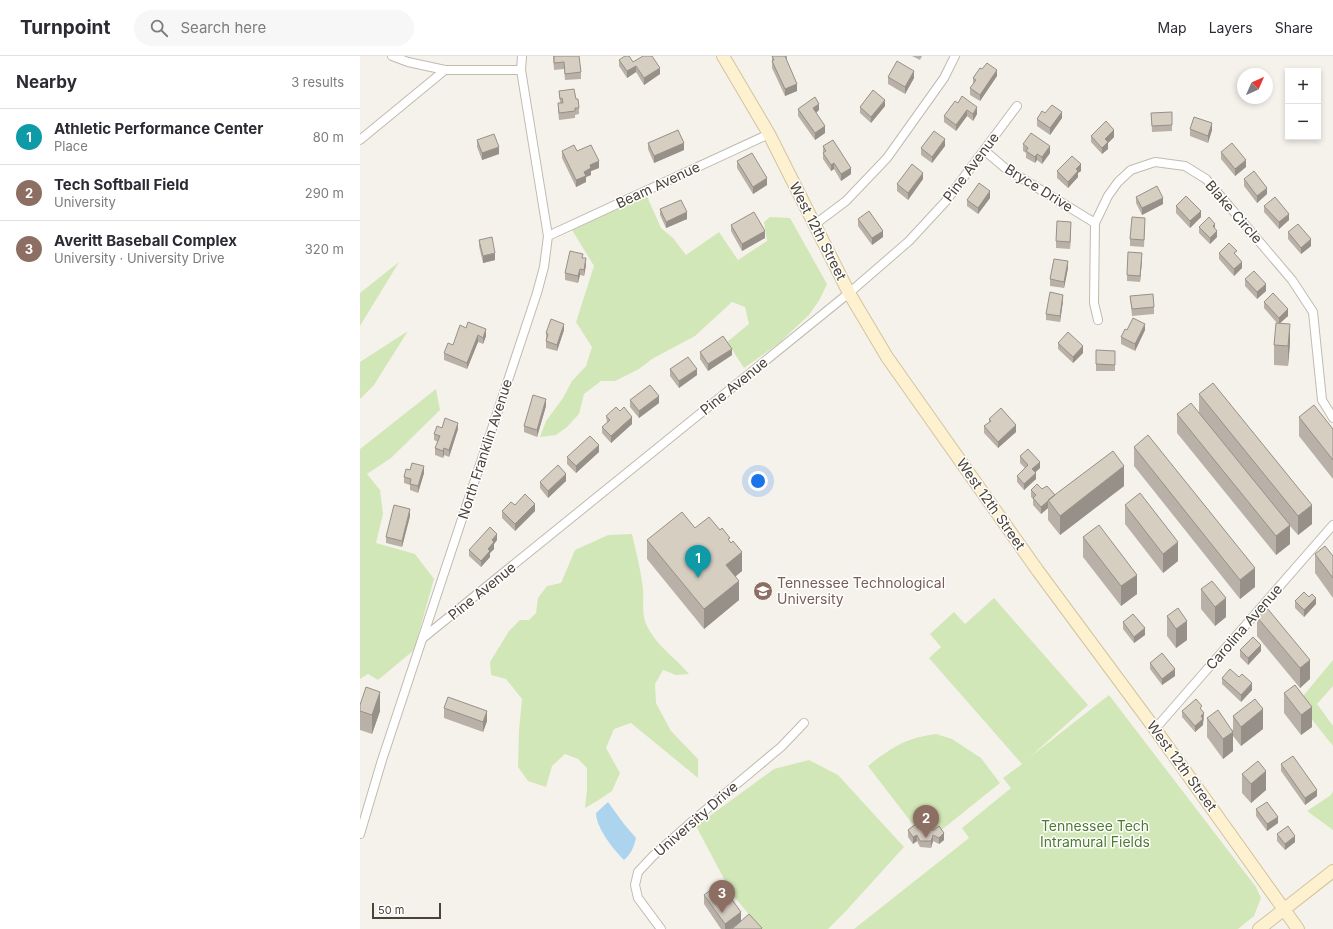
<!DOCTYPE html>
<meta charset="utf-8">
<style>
body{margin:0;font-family:Inter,sans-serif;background:#f7f7f7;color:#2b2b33}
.controls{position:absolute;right:12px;top:12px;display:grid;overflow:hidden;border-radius:0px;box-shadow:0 2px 6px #0003}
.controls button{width:36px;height:36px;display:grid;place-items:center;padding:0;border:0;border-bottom:1px solid #e1e1e2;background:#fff;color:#2b2b33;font:20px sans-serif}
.compass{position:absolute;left:877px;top:12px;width:36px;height:36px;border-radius:50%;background:#fff;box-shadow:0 2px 6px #0003;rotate:45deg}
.scale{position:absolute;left:12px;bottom:10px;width:69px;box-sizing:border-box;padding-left:4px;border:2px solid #4a433a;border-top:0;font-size:11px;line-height:14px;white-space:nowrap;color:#4a433a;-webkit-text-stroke:3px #fff;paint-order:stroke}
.you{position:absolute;left:398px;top:425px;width:14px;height:14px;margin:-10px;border:3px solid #fff;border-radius:50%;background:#1a73e8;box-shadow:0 0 0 6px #1a73e833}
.badge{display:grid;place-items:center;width:26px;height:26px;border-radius:50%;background:#b45309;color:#fff;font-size:13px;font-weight:700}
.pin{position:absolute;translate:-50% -33px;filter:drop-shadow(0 1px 2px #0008)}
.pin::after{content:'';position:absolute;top:21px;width:14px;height:12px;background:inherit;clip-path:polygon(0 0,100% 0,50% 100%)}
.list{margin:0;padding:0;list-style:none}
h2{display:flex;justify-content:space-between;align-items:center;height:52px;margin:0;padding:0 16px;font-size:17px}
h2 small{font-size:13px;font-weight:400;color:#7c7c81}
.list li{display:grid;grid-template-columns:26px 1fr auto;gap:12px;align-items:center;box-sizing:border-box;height:56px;padding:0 16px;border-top:1px solid #e1e1e2}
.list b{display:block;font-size:15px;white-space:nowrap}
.list p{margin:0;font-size:13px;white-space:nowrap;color:#7c7c81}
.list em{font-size:13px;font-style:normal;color:#7c7c81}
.icon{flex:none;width:22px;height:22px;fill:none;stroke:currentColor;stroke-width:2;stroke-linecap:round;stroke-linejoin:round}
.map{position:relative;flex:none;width:973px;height:873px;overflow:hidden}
header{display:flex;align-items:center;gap:24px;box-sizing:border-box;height:56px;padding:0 20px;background:#fff;border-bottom:1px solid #e1e1e2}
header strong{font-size:19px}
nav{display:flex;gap:22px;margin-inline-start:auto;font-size:14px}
.search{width:280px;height:36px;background:#f7f7f7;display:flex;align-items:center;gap:10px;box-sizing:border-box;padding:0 14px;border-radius:22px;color:#7c7c81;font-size:15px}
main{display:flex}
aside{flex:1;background:#fff}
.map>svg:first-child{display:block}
.green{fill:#d2e7b7}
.water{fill:#acd4ee}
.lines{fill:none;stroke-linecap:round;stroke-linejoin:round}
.street-casing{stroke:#c1baaf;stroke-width:10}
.secondary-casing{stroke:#d3c49e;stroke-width:14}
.street{stroke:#fff;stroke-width:8}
.secondary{stroke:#fdf1cf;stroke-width:12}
.wall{fill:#b9b1a7}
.shaded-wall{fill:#969088}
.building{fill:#d7cec2;stroke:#969088}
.labels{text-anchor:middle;stroke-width:3;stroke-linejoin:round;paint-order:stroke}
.street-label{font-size:14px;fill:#4a433a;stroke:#fff}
.education-label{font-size:14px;fill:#785e54;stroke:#fff;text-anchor:start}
.park-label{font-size:14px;fill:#4c7b2e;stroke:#fff}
</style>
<header>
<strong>Turnpoint</strong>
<div class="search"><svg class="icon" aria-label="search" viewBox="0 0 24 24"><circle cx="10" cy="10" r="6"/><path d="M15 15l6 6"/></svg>Search here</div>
<nav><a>Map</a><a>Layers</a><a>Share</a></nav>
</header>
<main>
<aside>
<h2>Nearby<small>3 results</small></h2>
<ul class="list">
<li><span class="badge" style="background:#0f9aa8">1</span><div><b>Athletic Performance Center</b><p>Place</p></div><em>80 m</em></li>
<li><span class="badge" style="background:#8d6e63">2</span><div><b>Tech Softball Field</b><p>University</p></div><em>290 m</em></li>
<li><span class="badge" style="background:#8d6e63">3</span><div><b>Averitt Baseball Complex</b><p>University · University Drive</p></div><em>320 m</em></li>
</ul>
</aside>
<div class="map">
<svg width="973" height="873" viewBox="0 0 973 873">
<rect width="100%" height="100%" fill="#f5f2ec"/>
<!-- green -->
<path class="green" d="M286,138l15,34 12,10 13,17 33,-23 19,28 29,-19 -3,-19 6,-5 20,1 37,66 -7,15 -11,16 -31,29 -34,24 -17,-26 22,-18 -4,-17 -13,-5 -37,34 -43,23 -13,10 -24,12h-14l-17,13 -5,20 -12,13 -11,8 -16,2 6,-16 17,-23 9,-17 14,-15 6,-19 -16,-25 18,-56 -22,-36z
M39,206l-39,64v-33z
M48,275l-34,54 -14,14v-37z
M76,333l4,21 -49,48 -24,16 13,16 3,24 -7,29 39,11 19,25 -20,71 -36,30 -10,-6 -8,5v-230z
M272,478c4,18 9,36 11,55 1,13 -2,27 5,39 10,19 28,30 41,46l-13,1 -13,-5 -8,14 1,19 15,28 27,28v19l-67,-55 -17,6 -8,19 14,25 -8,18 -15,10 -12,7 2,-19v-21l-9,-9 -13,-5 -13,12 -6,21 -18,-6 -10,-14 1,-37 3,-31 -16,-20 -15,-4 -1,-13 19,-31 11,-11h9l7,-7 2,-15 9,-12 14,-3 14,-33 33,-15z
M634,542l94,107 -58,52 79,-62 147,192 5,11 -7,18 -16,13h-384l115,-91 -7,-10 49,-40 -8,-10 19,-14 -93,-106 12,-11 -11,-13 24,-22 11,12z
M973,604v26l-16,18 16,22v20l-35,-44z
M576,678l16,5 29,19 19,25 -61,49 -18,3 -53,-69c24,-19 38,-28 68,-32z
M449,704l29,15 66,72 -58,64 -18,18h-67l-29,-35 -36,-68 78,-57z
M973,735v39l-26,-19 24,-16z"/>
<!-- water -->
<path class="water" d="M248,746l16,22 12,14c-2,9 -5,16 -12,22 -10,-10 -28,-32 -28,-47z"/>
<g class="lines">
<!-- street casing -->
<g class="street-casing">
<path id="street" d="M32,0l16,6 37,8h76
M0,84l85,-70
M624,94l21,18 90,55
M454,169l32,-24 41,-43 57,-80 11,-22
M188,180l221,-102
M738,264l-4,-17 1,-80 13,-27 10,-14 13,-12 24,-8 30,4 21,13 86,101 21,32 9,88 11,18
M63,582l426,-345 60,-52 37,-40 71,-95
M795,673l178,-204
M0,778l22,-74 155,-467 7,-26 4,-31 -27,-166 1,-14
M301,873l-23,-31 -3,-13 3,-13 15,-16 43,-38 85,-71 23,-24"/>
</g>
<!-- secondary casing -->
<g class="secondary-casing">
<path id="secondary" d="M363,0l46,78 80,159 38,64 151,214 117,158 143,200
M899,873l74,-58"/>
</g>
<!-- street -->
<use href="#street" class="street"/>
<!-- secondary -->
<use href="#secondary" class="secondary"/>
</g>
<!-- wall -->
<path class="wall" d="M193,0h26l2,16v7l-16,1 -1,-11 -10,1z
M412,0h15v5l10,30 -12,5 -13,-28z
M552,0h10l-2,4z
M259,4l14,2 27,12 -16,11 -8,-13 -9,6 -8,-12z
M622,13l15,7 -17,25 -10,-6v-7l3,-4v-6z
M528,21l26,1 -9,16 -17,-10z
M199,35l17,8 3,9v6l-4,1v3l-16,2 -1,-10v-7h2z
M598,47l19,11 -4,7 -6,-5 -11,15 -12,-9v-6z
M525,50l-14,17 -11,-10v-6z
M438,53l21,1 -3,3 9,20 -10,7 -17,-24z
M685,57l17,5 -12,17 -13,-9v-7z
M791,57l21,12v6l-20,1z
M830,73l22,1 -4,13 -18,-7z
M731,80l23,1 -6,6v6l-6,5 -11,-12z
M117,84l22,14 -17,6 -5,-13z
M288,87l36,7 -30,13 -6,-14z
M663,88l27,9 -8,11 -5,-4 -2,3 -9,-5v-5l-3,-2z
M463,90l28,28 -10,7 -7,-12 -3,2 -8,-12z
M585,90l-13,17 -11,-8v-7z
M202,95h15l22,17 -8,3v4l-5,2v5l-10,5 -14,-29z
M861,96l25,15 -11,9 -14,-17z
M377,105l30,24 -14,9 -16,-26z
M697,115h24l-3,2v4l-10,11 -11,-10z
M563,123l-15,21 -11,-9v-7z
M884,123l23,15 -10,9 -13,-17z
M776,141l27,7 -21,11 -6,-12z
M630,142l-12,16 -11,-8v-6z
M816,150l25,11 -11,11 -14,-15z
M904,150l25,14 -10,9 -15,-17z
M300,153l27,10 -21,9 -6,-13z
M498,163l25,18 -11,8 -14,-19z
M371,169l34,13 -23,13 -11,-20z
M785,169l-1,22 -14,-1v-7z
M839,171l16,2 2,8 -7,7 -11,-11z
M711,172l-1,21 -14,-1v-7z
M928,176l23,14 -10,8 -13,-15z
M119,184l16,20 -12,3 -4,-17z
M859,197l18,3 5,12 -8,8 -15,-17z
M223,202l3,7 -2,11 -4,-1 -2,8 -13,-3v-7z
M782,204l-2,22 -13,-1v-6z
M708,212l-4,20 -14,-2v-7z
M885,223l21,12 -9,8 -12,-13z
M770,240l24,11v7l-22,2z
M703,245l-3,21 -14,-2v-6z
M904,246l24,14 -8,7 10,20 -2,23 -14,-1v-20l3,-22 -13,-15z
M106,272l20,8 -3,8 -5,-2 -11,27 -23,-9v-7l9,-8z
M204,274l-7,21 -11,-3v-15z
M767,274h18l-10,21 -14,-7v-7z
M698,287l25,10 -10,10 -15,-14z
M755,295v20h-19v-7z
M340,296l32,3 -24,16 -8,-12z
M310,313l27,6 -18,13 -9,-12z
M839,338l113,130 -14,11 -8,-9v18l-14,11 -99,-122v-19l22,-2z
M270,344l29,3 -20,15 -9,-11z
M186,350l-9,31 -13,-5v-6z
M246,360l26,8 -21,19 -9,-10v-6l5,-4z
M939,361l34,12v50l-34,-43z
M629,363l27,13 -18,16 -14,-15v-7l5,-3z
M82,372l16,1 -9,28 -5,-2 -1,3 -8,-3v-7l3,-6 -4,-2v-6z
M774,391l121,140 -15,12 -106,-133z
M239,396l-23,21 -9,-9v-7z
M660,400l20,12 -4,4v7l-12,11 -7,-8v-6l8,-8 -5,-5z
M64,417l-6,20 -8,-3v-5l-6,-2v-6z
M206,425l-18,17 -8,-10v-6z
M764,430l-64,49 -12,-15v-12l-7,6 -8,-9v-6l-2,-2v-7l11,-1 13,6z
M765,449l53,56 -15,12 -38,-49z
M142,455h33l-20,20 -13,-13z
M50,460l-8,31 -16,-4v-6z
M335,472l35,14 12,29 -6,5 3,24 -35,29 -57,-70v-19z
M723,481l54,57 -16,12 -38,-49z
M137,484l-3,4v5l-4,4v4l-9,10 -12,-11v-6z
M955,498l18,2v42l-18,-25z
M841,533l25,28 -11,9 -14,-17z
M949,541l7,7 -12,13 -9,-9v-7z
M807,560l20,24 -11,8 -9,-12z
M897,561l53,62 -10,9 -43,-52z
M763,566l22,13 -11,8 -11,-14z
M880,594l21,1 -13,14 -8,-8z
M790,607l25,13 -13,9 -12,-16z
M879,621l13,13 -11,12 -19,-18v-6z
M924,637l28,34 -11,8 -17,-22z
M0,649l20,6 -8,23 -12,-4z
M84,652l43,13 -4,11 -39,-14z
M822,655h20l2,9 -1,1v4l-8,7 -13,-15z
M873,660l30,13 -22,17 -8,-10v15l-10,8 -16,-22v-19l26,12z
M921,708l36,32 -12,9 -24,-34z
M882,718l24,16 -15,13 -9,-10z
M896,753l22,14 -11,8 -11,-15z
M561,773l23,11 -5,4 -6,-3 -2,7 -11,-1 -3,-6 -4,3 -5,-7v-7z
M917,778l18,8 -10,8 -8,-9z
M344,839l37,26 21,8 -24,-5 -7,5h-10l-17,-25z"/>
<!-- shaded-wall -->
<path class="shaded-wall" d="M276,10v6l-9,6v-7z
M300,12v6l-16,11v-7z
M637,14v6l-17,25v-6z
M554,15v7l-9,16v-7z
M437,28v7l-12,5v-7z
M525,44v6l-14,17v-6z
M459,48v6l-6,5v-7z
M617,51v7l-4,7v-7z
M607,54v6l-11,15v-6z
M702,56v6l-12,17v-7z
M852,67v7l-4,13v-7z
M465,70v7l-10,7v-7z
M754,74v7l-6,6v6l-6,5v-6l3,-9z
M585,83v7l-13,17v-6z
M324,87v7l-30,13v-7z
M690,90v7l-8,11v-7z
M139,91v7l-17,6v-7z
M677,98v6l-2,3v-6z
M886,104v7l-11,9v-7z
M239,105v7l-8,3v4l-5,2v5l-10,5v-7l14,-15z
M474,107v6l-3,2v-6z
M721,108v7l-3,2v4l-10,11v-6l8,-13z
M491,112v6l-10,7v-7z
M563,117v6l-15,21v-7z
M407,122v7l-14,9v-7z
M907,132v6l-10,9v-7z
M630,135v7l-12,16v-6z
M803,142v6l-21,11v-7z
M841,155v6l-11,11v-7z
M327,156v7l-21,9v-6z
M929,158v6l-10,9v-7z
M711,166v6l-1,21v-7z
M855,168v6l-2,-4z
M405,175v7l-23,13v-7z
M523,175v6l-11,8v-7z
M857,175v6l-7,7v-6z
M951,183v7l-10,8v-6z
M135,197v7l-12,3v-7z
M782,197v7l-2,22v-6z
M226,202v7l-2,11v-6z
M708,205v7l-4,20v-6z
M882,206v6l-8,8v-7z
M220,213v6l-2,8v-7z
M906,228v7l-9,8v-7z
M703,239v6l-3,21v-6z
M928,253v7l-9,8v-6z
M204,268v6l-7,21v-6z
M785,268v6l-10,21v-7z
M930,268v19l-2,23v-20z
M126,273v7l-3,8v-6z
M118,279v7l-11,27v-6z
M723,290v7l-10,10v-6z
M372,293v6l-24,16v-7z
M337,313v6l-18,13v-7z
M299,340v7l-20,15v-7z
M186,343v7l-9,31v-7z
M272,361v7l-21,19v-7z
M98,367v6l-9,28v-7z
M656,369v7l-18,16v-6z
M239,389v7l-23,21v-7z
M84,392v7l-1,3v-7z
M680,406v6l-8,7v-6z
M64,410v7l-6,20v-7z
M764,410v20l-64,49v-19z
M676,417v6l-12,11v-6z
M206,418v7l-18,17v-7z
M688,445v7l-7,6v-7z
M175,448v7l-20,20v-7z
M952,449v19l-14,11v-19z
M50,453v7l-8,31v-6z
M930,469v19l-14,11v-19z
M137,478v6l-3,4v5l-4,4v4l-9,10v-6l7,-12 4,-9z
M818,486v19l-15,12v-19z
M382,496v19l-16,13v-19z
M895,512v19l-15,12v-19z
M777,519v19l-16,12v-20z
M379,525v19l-35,29v-20z
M866,542v19l-11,9v-19z
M956,542v6l-12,13v-7z
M827,565v19l-11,8v-19z
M785,572v7l-11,8v-6z
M901,589v6l-13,14v-7z
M950,604v19l-10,9v-20z
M815,613v7l-13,9v-6z
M892,627v7l-11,12v-7z
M20,636v19l-8,23v-19z
M952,651v20l-11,8v-20z
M903,653v20l-22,17v-19z
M127,655v10l-4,11v-10z
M844,657l-1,12 -8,7v-6l6,-10z
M873,676v19l-10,8v-20z
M906,715v19l-15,13v-19z
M957,734v6l-12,9v-7z
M918,761v6l-11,8v-7z
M584,777v7l-5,4v-6z
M557,779v6l-4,3v-7z
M573,779v6l-2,7v-7z
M935,780v6l-10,8v-6z
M381,856v10l-10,7h-6v-5z"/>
<!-- building -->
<path class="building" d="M194,0h25l2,16 -16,2 -1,-12 -10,1z
M265,0h4l4,6 10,-6h9l8,12 -16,10 -8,-12 -9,5 -8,-11z
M412,0h13l12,28 -12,5 -13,-28 2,-1z
M537,5l17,10 -9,16 -17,-10z
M627,7l10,7 -17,25 -10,-7 6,-8 -3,-2 7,-10 2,1z
M214,33l2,10h2l1,9h-4v3l-16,2 -1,-10h5l-1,-5 -2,1 -1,-8z
M513,34l12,10 -14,17 -11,-10z
M602,40l15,11 -4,7 -6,-4 -11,15 -12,-9 11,-15 3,2z
M455,41l4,7 -6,4 12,18 -10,7 -17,-24z
M692,49l10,7 -12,16 -13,-9 5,-8 3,2z
M812,56v13l-20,1 -1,-13z
M834,61l18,6 -4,13 -18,-7z
M746,65l8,9 -9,9 3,3 -6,6 -11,-12z
M318,74l6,13 -30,13 -6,-13z
M574,75l11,8 -13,18 -11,-9z
M671,77l19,13 -8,11 -5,-3 -2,3 -9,-6 2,-3 -5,-4z
M134,78l5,13 -17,6 -5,-13z
M473,84l18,28 -10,6 -7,-11 -3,2 -8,-12 3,-2 -3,-5z
M872,87l14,17 -11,9 -14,-17z
M214,89l3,6 14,-6 8,16 -9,4 1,3 -7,4 2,4 -10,4 -14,-29z
M392,97l15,25 -14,9 -16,-26z
M712,100l9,8 -5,5 2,2 -10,11 -11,-11z
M552,108l11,9 -15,20 -11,-9z
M894,115l13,17 -10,8 -13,-17z
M619,127l11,8 -12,17 -11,-8z
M797,130l6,12 -21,10 -6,-11z
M826,140l15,15 -11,10 -14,-15z
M915,141l14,17 -10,8 -15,-16z
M321,144l6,12 -21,10 -6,-13z
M509,155l14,20 -11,7 -14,-19z
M394,156l11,19 -23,13 -11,-19z
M772,161l13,1 -1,22 -14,-1z
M849,161l6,7 -2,2 4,5 -7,7 -11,-11z
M697,165l14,1 -1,20 -14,-1z
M938,168l13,15 -10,9 -13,-16z
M132,181l3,16 -12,3 -4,-16z
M869,187l8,8 -3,2 8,9 -8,7 -15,-16z
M210,195l13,3 -1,4h4l-2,12 -4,-1 -2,7 -13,-3z
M768,196l14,1 -2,23 -13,-1z
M694,203l14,2 -4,21 -14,-3z
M894,215l12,13 -9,8 -12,-13z
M690,236l13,3 -3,21 -14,-2z
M913,237l15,16 -9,9 -15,-16z
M793,238l1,13 -22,2 -2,-13z
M773,262l12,6 -10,20 -14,-7 4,-8 2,1z
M191,263l13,5 -7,21 -11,-4 2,-7 -2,-1z
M108,266l18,7 -3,9 -5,-3 -11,28 -23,-10 4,-10 5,2 7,-20 6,3z
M916,267l14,1 -2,22 -14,-1z
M708,276l15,14 -10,11 -15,-14z
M363,280l9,13 -24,15 -8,-12z
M736,294l19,1v14l-19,-1z
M328,301l9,12 -18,12 -9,-12z
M853,327l99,122 -14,11 -99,-122z
M290,329l9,11 -20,15 -9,-11z
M173,339l13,4 -9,31 -13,-4z
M831,347l99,122 -14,11 -99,-122z
M954,349l19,24v31l-34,-43z
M256,351l4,4 4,-4 8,10 -21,19 -9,-9 8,-7 -4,-4z
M641,352l15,17 -18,17 -14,-16 7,-5 -2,-2z
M85,362l13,5 -9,27 -5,-2 -1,3 -8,-3 5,-12 -6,-2 3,-8 5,2z
M788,379l107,133 -15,12 -106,-133z
M230,380l9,9 -23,21 -9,-9z
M668,393l12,13 -8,7 4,4 -12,11 -7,-8 11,-11 -8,-9z
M753,395l11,15 -64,50 -12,-16z
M52,407l12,3 -6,20 -8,-2 1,-5 -7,-2 2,-8 4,1z
M198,409l8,9 -18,17 -8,-9z
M677,428l5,5 5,-3 8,9 -14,12 -8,-9 3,-3 -5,-5z
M780,437l38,49 -15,12 -38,-49z
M165,438l10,10 -20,20 -13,-13 9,-9 4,3z
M34,449l16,4 -8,32 -16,-4z
M322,456l13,16 14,-11 11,13 2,-2 8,10 -2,1 3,4 2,-2 9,11 -16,13 13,16 -35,28 -57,-69z
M739,469l38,50 -16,11 -38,-49z
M130,471l7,7 -5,6 2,2 -6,7 2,2 -9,10 -12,-11z
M965,490l8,10v22l-18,-24z
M852,525l14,17 -11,9 -14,-18z
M944,536l5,5 3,-3 4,4 -12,12 -9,-9z
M818,552l9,13 -11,8 -9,-13z
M907,552l43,52 -10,8 -43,-51z
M773,558l12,14 -11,9 -11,-15z
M893,581l8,8 -13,13 -8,-8z
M802,597l13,16 -13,10 -12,-16z
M870,613l9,8 3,-3 10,9 -11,12 -19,-17z
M935,629l17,22 -11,8 -17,-22z
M6,631l14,5 -8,23 -12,-4v-6z
M88,641l39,14 -4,11 -39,-14z
M836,643l6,7 -2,2 4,5 -3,3 2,3 -8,7 -13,-15z
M895,643l8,10 -22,18 -8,-11z
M858,654l15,22 -10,7 -16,-21z
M933,700l24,34 -12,8 -24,-34z
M898,705l8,10 -15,13 -9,-10z
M907,746l11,15 -11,7 -11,-15z
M557,767l4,6 13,1 5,-4 5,7 -5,5 -6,-3 -2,6h-11l-3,-6 -4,2 -5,-7z
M928,770l7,10 -10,8 -8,-10z
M360,827l21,29 -16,12 -21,-29z
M389,858l13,14 -1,1h-29z"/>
<!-- icons -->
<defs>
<g id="university-disc" transform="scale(1)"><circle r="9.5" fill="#8d6e63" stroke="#fff"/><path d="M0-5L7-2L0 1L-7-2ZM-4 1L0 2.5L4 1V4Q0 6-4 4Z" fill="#fff"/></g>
</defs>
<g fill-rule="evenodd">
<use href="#university-disc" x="403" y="535"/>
</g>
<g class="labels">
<!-- street labels -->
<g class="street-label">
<text transform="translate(611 111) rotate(-53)" y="5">Pine Avenue</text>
<text transform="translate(298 129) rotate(-25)" y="5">Beam Avenue</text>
<text transform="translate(679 132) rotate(32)" y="5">Bryce Drive</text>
<text transform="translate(874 156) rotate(49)" y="5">Blake Circle</text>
<text transform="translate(458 175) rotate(63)" y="5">West 12th Street</text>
<text transform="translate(374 330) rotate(-39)" y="5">Pine Avenue</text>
<text transform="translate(125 393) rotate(-72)" y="5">North Franklin Avenue</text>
<text transform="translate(631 448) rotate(55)" y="5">West 12th Street</text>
<text transform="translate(122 535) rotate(-39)" y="5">Pine Avenue</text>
<text transform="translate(884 571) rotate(-49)" y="5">Carolina Avenue</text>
<text transform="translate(822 710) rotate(54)" y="5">West 12th Street</text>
<text transform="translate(336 763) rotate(-41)" y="5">University Drive</text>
</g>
<!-- education labels -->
<g class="education-label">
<text x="417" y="532">Tennessee Technological<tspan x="417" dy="16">University</tspan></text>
</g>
<!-- park labels -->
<g class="park-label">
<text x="735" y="775">Tennessee Tech<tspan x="735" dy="16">Intramural Fields</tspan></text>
</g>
</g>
</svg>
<div class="controls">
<button>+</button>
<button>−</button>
</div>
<svg class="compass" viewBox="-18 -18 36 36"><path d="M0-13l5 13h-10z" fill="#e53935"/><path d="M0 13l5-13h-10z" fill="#7c7c81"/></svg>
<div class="scale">50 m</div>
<div class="you"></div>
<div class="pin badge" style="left:338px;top:522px;background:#0f9aa8">1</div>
<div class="pin badge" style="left:566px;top:782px;background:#8d6e63">2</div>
<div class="pin badge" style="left:362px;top:857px;background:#8d6e63">3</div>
</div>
</main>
